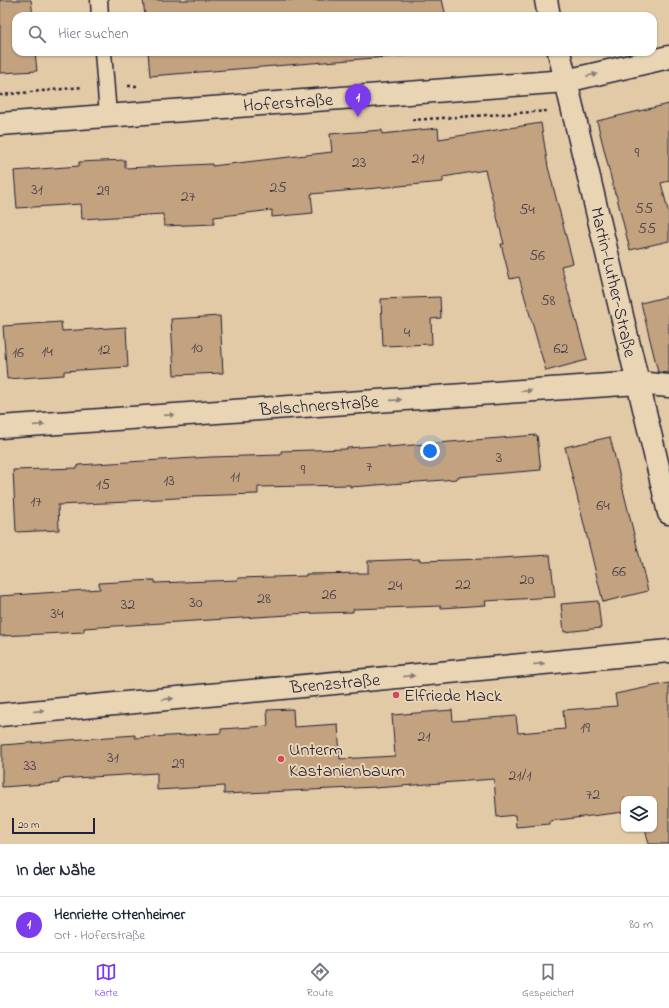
<!DOCTYPE html>
<html lang="de">
<meta charset="utf-8">
<style>
body{margin:0;font-family:"Indie Flower",sans-serif;background:#f2f2f3;color:#1f2937}
.controls{position:absolute;right:12px;bottom:12px;display:grid;overflow:hidden;border-radius:8px;box-shadow:0 1px 3px #0004}
.controls button{width:36px;height:36px;display:grid;place-items:center;padding:0;border:0;border-bottom:1px solid #e0e1e3;background:#fff;color:#1f2937;font:20px sans-serif}
.scale{position:absolute;left:12px;bottom:10px;width:83px;box-sizing:border-box;padding-left:4px;border:2px solid #22223b;border-top:0;font-size:11px;line-height:14px;white-space:nowrap;color:#22223b;-webkit-text-stroke:3px #e9d5b4;paint-order:stroke}
.you{position:absolute;left:430px;top:451px;width:14px;height:14px;margin:-10px;border:3px solid #fff;border-radius:50%;background:#1a73e8;box-shadow:0 0 0 6px #1a73e833}
.badge{display:grid;place-items:center;width:26px;height:26px;border-radius:50%;background:#7c3aed;color:#fff;font-size:13px;font-weight:700}
.pin{position:absolute;translate:-50% -33px;filter:drop-shadow(0 1px 2px #0008)}
.pin::after{content:'';position:absolute;top:21px;width:14px;height:12px;background:inherit;clip-path:polygon(0 0,100% 0,50% 100%)}
.list{margin:0;padding:0;list-style:none}
h2{display:flex;justify-content:space-between;align-items:center;height:52px;margin:0;padding:0 16px;font-size:17px}
h2 small{font-size:13px;font-weight:400;color:#747a83}
.list li{display:grid;grid-template-columns:26px 1fr auto;gap:12px;align-items:center;box-sizing:border-box;height:56px;padding:0 16px;border-top:1px solid #e0e1e3}
.list b{display:block;font-size:15px;white-space:nowrap}
.list p{margin:0;font-size:13px;white-space:nowrap;color:#747a83}
.list em{font-size:13px;font-style:normal;color:#747a83}
.icon{flex:none;width:22px;height:22px;fill:none;stroke:currentColor;stroke-width:2;stroke-linecap:round;stroke-linejoin:round}
.map{position:relative;flex:none;width:669px;height:844px;overflow:hidden}
.search{position:absolute;background:#fff;box-shadow:0 1px 3px #0004;left:12px;right:12px;top:12px;height:44px;display:flex;align-items:center;gap:10px;box-sizing:border-box;padding:0 14px;border-radius:12px;color:#747a83;font-size:15px}
.sheet{height:108px;background:#fff}
nav{display:flex;justify-content:space-around;align-items:center;box-sizing:border-box;height:56px;border-top:1px solid #e0e1e3;background:#fff;font-size:11px;color:#747a83}
nav a{display:grid;justify-items:center;gap:2px}
nav .on{color:#7c3aed}
.map>svg:first-child{display:block}
.building{fill:#c3a27f;stroke:#22223b}
.lines{fill:none;stroke-linecap:round;stroke-linejoin:round}
.service-casing{stroke:#22223b;stroke-width:19}
.minor-casing{stroke:#22223b;stroke-width:25}
.tertiary-casing{stroke:#22223b;stroke-width:25}
.path{stroke:#22223b;stroke-width:2.5;stroke-dasharray:3 3;stroke-linecap:butt}
.service{stroke:#e9d5b4;stroke-width:16}
.minor{stroke:#e9d5b4;stroke-width:22}
.tertiary{stroke:#e9d5b4;stroke-width:22}
.oneway{fill:#867c78}
.poi-dot{fill:#d1495b;stroke:#e9d5b4;stroke-width:1.5}
.labels{text-anchor:middle;stroke-width:4;stroke-linejoin:round;paint-order:stroke}
.number-label{font-size:16px;fill:#4a424c}
.street-label{font-size:18px;fill:#22223b;stroke:#e9d5b4}
.poi-label{font-size:18px;fill:#22223b;stroke:#e9d5b4;text-anchor:start}
</style>
<div class="map">
<svg width="669" height="844" viewBox="0 0 669 844">
<rect width="100%" height="100%" fill="#e3caa6"/>
<filter id="ink" filterUnits="userSpaceOnUse"><feTurbulence type="fractalNoise" baseFrequency=".025" numOctaves="2"/><feDisplacementMap in="SourceGraphic" scale="8" xChannelSelector="R" yChannelSelector="G"/><feConvolveMatrix kernelMatrix="1 2 1 2 8 2 1 2 1" color-interpolation-filters="sRGB"/></filter>
<g filter="url(#ink)">
<!-- building -->
<path class="building" d="M0,0h31l2,16h-17v36h19l2,19 -37,2z
M143,0h299l4,16h-301z
M148,52h301l-299,24z
M669,104v77l-8,2 8,31v27l-39,9 -14,-56h-1l-18,-73z
M541,123l7,44 25,96 -12,3 26,94 -41,11 -27,-94 -9,2 -9,-35h3l-19,-74 -42,7v5l-132,12 2,19 -41,4v-7l-58,7v7l-50,2 -1,-12 -81,5 -1,-15 -64,4 -3,-37 65,-5v-4l46,-2v8l87,-4v2l120,-14 -2,-18 52,-4v4l56,-6 1,11z
M669,296v77l-11,-1 -17,-69z
M440,297l1,21 -10,1 1,25 -49,2 -2,-47z
M220,316l3,57 -49,2 -3,-56z
M61,322l1,9 64,-4 2,40 -64,4v4l-57,4 -4,-53z
M537,435l4,35 -84,7v2l-107,8v-2l-92,2v7l-66,2v1l-64,4v1l-70,3 1,25 -43,2 -3,-62 65,-2v-3l133,-8 70,-2v-4l66,-2v-1l41,-3v2z
M610,437l38,154 -45,11 -38,-155z
M550,555l5,42 -70,4 1,4 -45,3v-2l-88,3v3l-65,2v1l-204,13v4l-84,4v-40l100,-7 -1,-6 56,-3v3l83,-3v-2l68,-2v-2l62,-1v-12l52,-2v2l64,-2z
M598,601l3,27 -37,4 -3,-28z
M669,683v161h-20l-4,-15h9v-30h-30v13l-74,9v3l-34,3 -1,-12 -18,2 -3,-38 -119,9v-1l-151,7v-8l-67,4v-17l-98,6v4l-57,4v-42l133,-10v3l86,-5v-4l47,-3 -1,-16 26,-1 1,18 44,-3 2,35 55,-3 -3,-41 60,-5 1,11 63,-5 2,17 47,-4 -2,-19 54,-4 -2,-12z"/>
<g class="lines">
<!-- service casing -->
<g class="service-casing">
<path id="service" d="M99,0l1,16
M103,52l5,63"/>
</g>
<!-- minor casing -->
<g class="minor-casing">
<path id="minor" d="M0,124l566,-43
M0,427l638,-44 31,3
M0,715l669,-64"/>
</g>
<!-- tertiary casing -->
<g class="tertiary-casing">
<path id="tertiary" d="M546,0l3,16
M559,52l110,461
M566,81l103,-24"/>
</g>
<!-- path -->
<path class="path" d="M128,86h11
M0,95l83,-8
M412,120l136,-9"/>
<!-- service -->
<use href="#service" class="service"/>
<!-- minor -->
<use href="#minor" class="minor"/>
<!-- tertiary -->
<use href="#tertiary" class="tertiary"/>
</g>
<!-- one-way arrows -->
<defs><path id="oneway-solid" d="M-6-.8H1V-3.2L6.5 0L1 3.2V.8H-6Z"/></defs>
<g class="oneway">
<use href="#oneway-solid" transform="translate(592 75) rotate(-12)"/>
<use href="#oneway-solid" transform="translate(526 391) rotate(-4)"/>
<use href="#oneway-solid" transform="translate(396 400) rotate(-4)"/>
<use href="#oneway-solid" transform="translate(169 415) rotate(-4)"/>
<use href="#oneway-solid" transform="translate(39 425) rotate(-4)"/>
<use href="#oneway-solid" transform="translate(539 664) rotate(-5)"/>
<use href="#oneway-solid" transform="translate(409 676) rotate(-5)"/>
<use href="#oneway-solid" transform="translate(168 699) rotate(-5)"/>
<use href="#oneway-solid" transform="translate(39 711) rotate(-5)"/>
</g>
</g>
<!-- markers -->
<g class="poi-dot">
<circle cx="396" cy="695" r="4"/>
<circle cx="281" cy="759" r="4"/>
</g>
<g class="labels">
<!-- number labels -->
<g class="number-label">
<text x="637" y="157">9</text>
<text x="418" y="163">21</text>
<text x="359" y="167">23</text>
<text x="278" y="192">25</text>
<text x="37" y="194">31</text>
<text x="103" y="195">29</text>
<text x="188" y="201">27</text>
<text x="644" y="213">55</text>
<text x="527" y="214">54</text>
<text x="647" y="233">55</text>
<text x="537" y="260">56</text>
<text x="548" y="305">58</text>
<text x="407" y="337">4</text>
<text x="197" y="352">10</text>
<text x="561" y="353">62</text>
<text x="104" y="354">12</text>
<text x="47" y="356">14</text>
<text x="18" y="357">16</text>
<text x="499" y="462">3</text>
<text x="369" y="471">7</text>
<text x="303" y="474">9</text>
<text x="235" y="481">11</text>
<text x="169" y="485">13</text>
<text x="103" y="489">15</text>
<text x="36" y="506">17</text>
<text x="603" y="510">64</text>
<text x="619" y="576">66</text>
<text x="527" y="584">20</text>
<text x="463" y="589">22</text>
<text x="395" y="590">24</text>
<text x="329" y="599">26</text>
<text x="264" y="603">28</text>
<text x="196" y="607">30</text>
<text x="128" y="609">32</text>
<text x="57" y="618">34</text>
<text x="585" y="732">19</text>
<text x="424" y="741">21</text>
<text x="113" y="762">31</text>
<text x="178" y="768">29</text>
<text x="30" y="770">33</text>
<text x="520" y="780">21/1</text>
<text x="593" y="799">72</text>
</g>
<!-- street labels -->
<g class="street-label">
<text transform="translate(288 102) rotate(-4)" y="6">Hoferstraße</text>
<text transform="translate(614 282) rotate(77)" y="6">Martin-Luther-Straße</text>
<text transform="translate(319 405) rotate(-4)" y="6">Belschnerstraße</text>
<text transform="translate(335 683) rotate(-5)" y="6">Brenzstraße</text>
</g>
<!-- poi labels -->
<g class="poi-label">
<text x="404" y="701">Elfriede Mack</text>
<text x="289" y="755">Unterm<tspan x="289" dy="21">Kastanienbaum</tspan></text>
</g>
</g>
</svg>
<div class="controls">
<button><svg class="icon" aria-label="layers" viewBox="0 0 24 24"><path d="M12 4l9 5-9 5-9-5zM3 14l9 5 9-5"/></svg></button>
</div>
<div class="scale">20 m</div>
<div class="you"></div>
<div class="pin badge" style="left:358px;top:117px">1</div>
<div class="search"><svg class="icon" aria-label="search" viewBox="0 0 24 24"><circle cx="10" cy="10" r="6"/><path d="M15 15l6 6"/></svg>Hier suchen</div>
</div>
<section class="sheet">
<h2>In der Nähe<small></small></h2>
<ul class="list">
<li><span class="badge">1</span><div><b>Henriette Ottenheimer</b><p>Ort · Hoferstraße</p></div><em>80 m</em></li>
</ul>
</section>
<nav>
<a class="on"><svg class="icon" aria-label="map" viewBox="0 0 24 24"><path d="M3 6l6-2 6 2 6-2v14l-6 2-6-2-6 2zM9 4v14M15 6v14"/></svg>Karte</a>
<a><svg class="icon" aria-label="directions" viewBox="0 0 24 24"><path d="M12 3l9 9-9 9-9-9zM9 14v-3h6M13 9l2 2-2 2"/></svg>Route</a>
<a><svg class="icon" aria-label="saved" viewBox="0 0 24 24"><path d="M7 4h10v16l-5-4-5 4z"/></svg>Gespeichert</a>
</nav>
